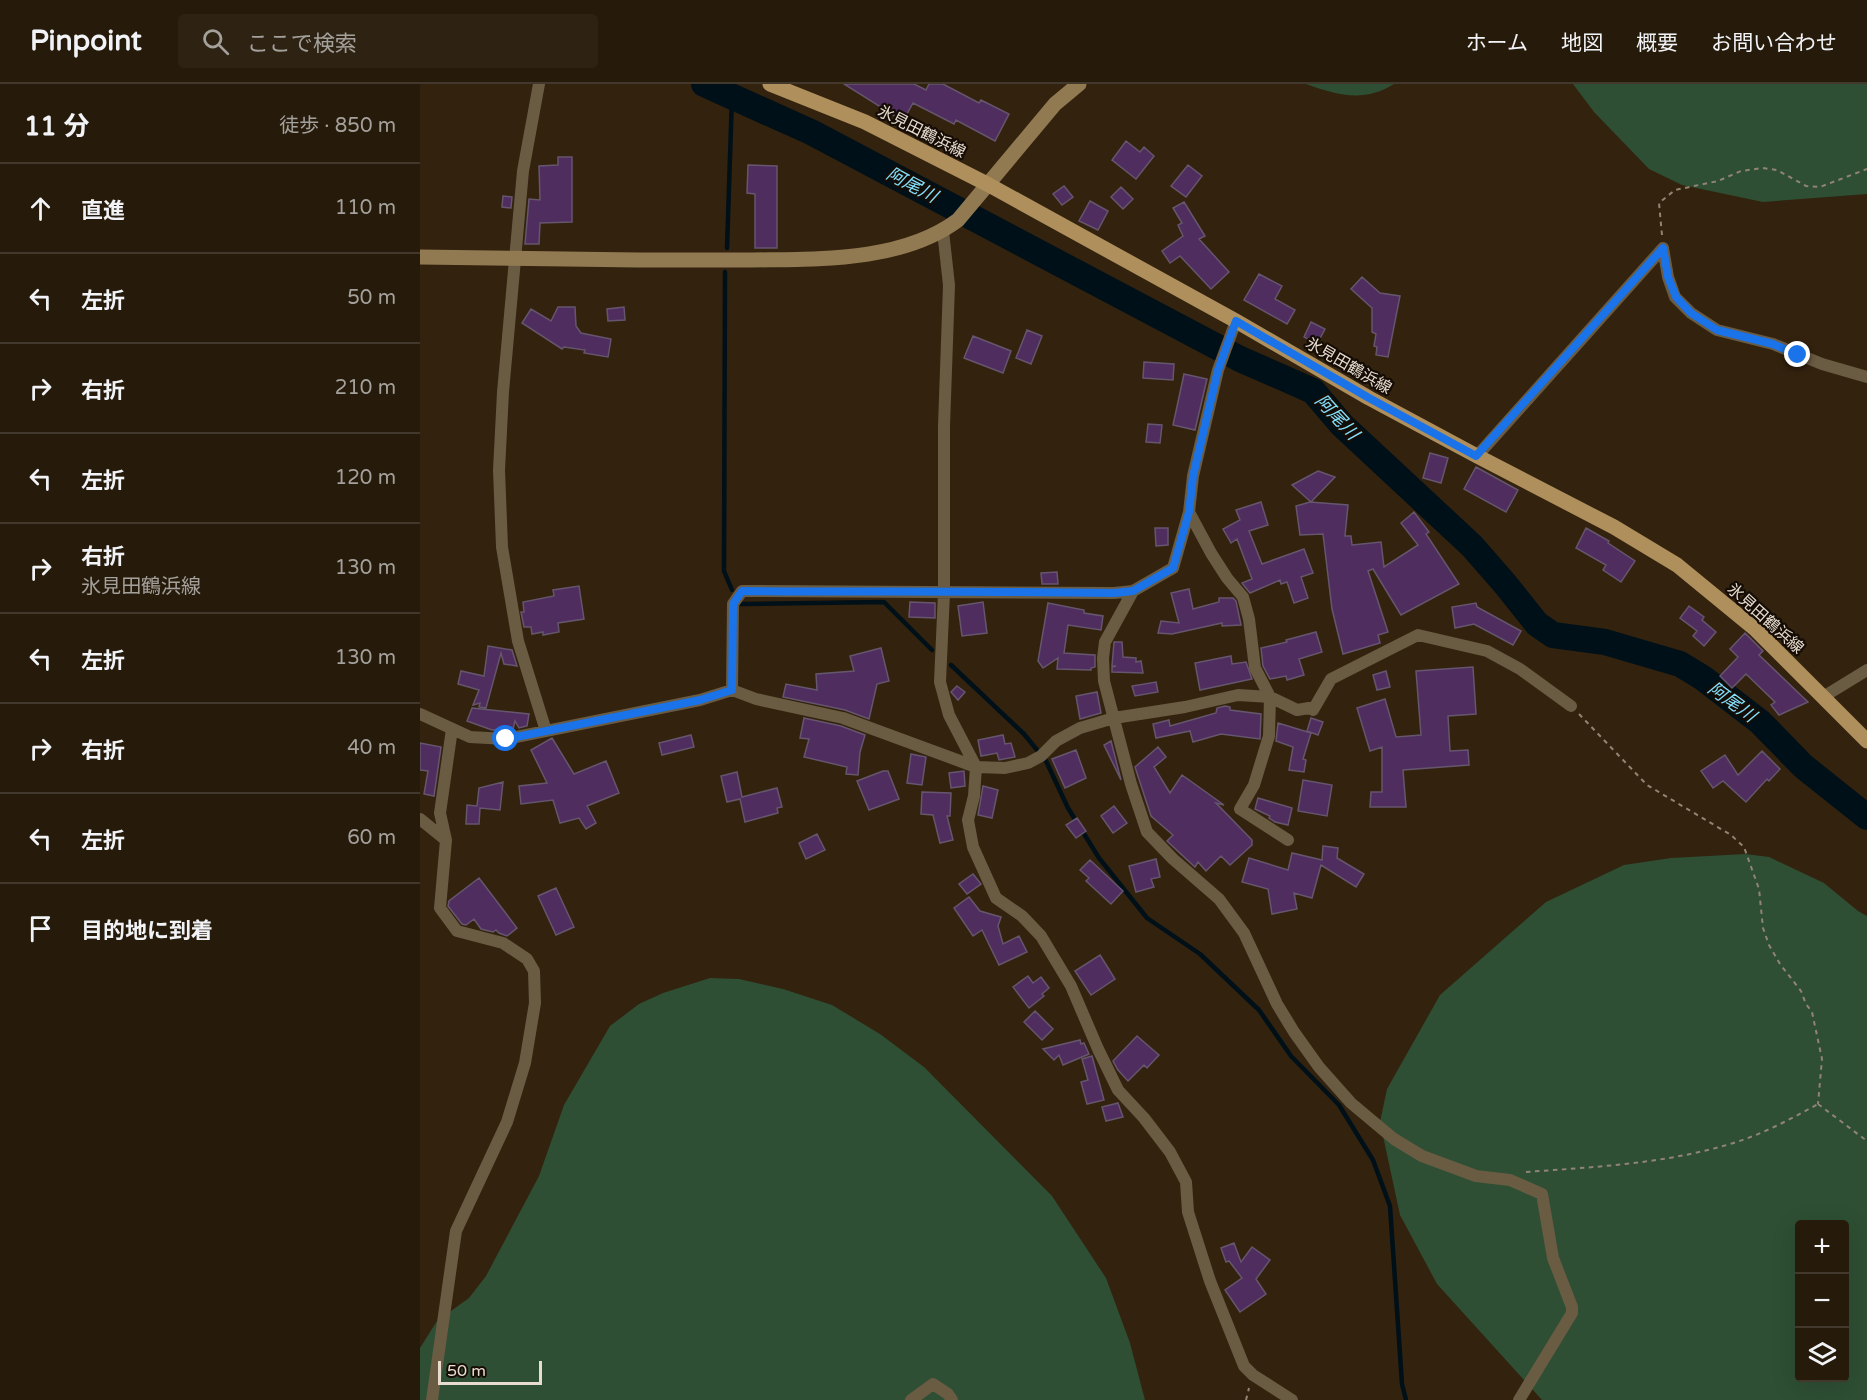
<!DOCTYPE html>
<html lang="ja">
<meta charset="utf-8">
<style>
body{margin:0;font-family:"Varela Round","Noto Sans JP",sans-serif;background:#2e2313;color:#f1f3f6}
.controls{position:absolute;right:18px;bottom:18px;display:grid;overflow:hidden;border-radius:6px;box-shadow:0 6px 24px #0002}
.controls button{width:54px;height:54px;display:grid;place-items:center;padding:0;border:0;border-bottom:2px solid #42382b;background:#261a0a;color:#f1f3f6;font:30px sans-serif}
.scale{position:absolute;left:18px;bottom:15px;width:104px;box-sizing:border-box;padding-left:6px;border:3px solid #e8dcd0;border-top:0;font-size:16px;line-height:21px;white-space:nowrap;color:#e8dcd0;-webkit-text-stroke:4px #150d05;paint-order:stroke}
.stop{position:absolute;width:18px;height:18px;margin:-14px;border:4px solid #1a73e8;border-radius:50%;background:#fff}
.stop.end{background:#1a73e8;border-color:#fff;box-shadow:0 2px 6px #0008}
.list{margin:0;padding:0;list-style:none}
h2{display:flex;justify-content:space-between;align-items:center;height:78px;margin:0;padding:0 24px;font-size:26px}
h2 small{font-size:20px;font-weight:400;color:#a4a19c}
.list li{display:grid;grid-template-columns:39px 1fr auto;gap:18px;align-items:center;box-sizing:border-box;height:90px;padding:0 24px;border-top:2px solid #42382b}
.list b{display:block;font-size:22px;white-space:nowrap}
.list p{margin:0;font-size:20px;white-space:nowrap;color:#a4a19c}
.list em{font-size:20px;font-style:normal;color:#a4a19c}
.icon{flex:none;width:33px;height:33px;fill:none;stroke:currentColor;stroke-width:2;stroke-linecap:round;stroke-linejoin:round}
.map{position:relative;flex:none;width:1447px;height:1316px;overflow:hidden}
header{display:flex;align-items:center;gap:36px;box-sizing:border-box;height:84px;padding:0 30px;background:#261a0a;border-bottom:2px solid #42382b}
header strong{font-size:28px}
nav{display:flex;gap:33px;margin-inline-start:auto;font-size:21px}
.search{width:420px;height:54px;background:#2e2313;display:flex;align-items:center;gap:15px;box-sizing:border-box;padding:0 21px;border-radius:6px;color:#a4a19c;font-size:22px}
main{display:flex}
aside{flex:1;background:#261a0a}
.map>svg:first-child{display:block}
.green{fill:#2e4f34;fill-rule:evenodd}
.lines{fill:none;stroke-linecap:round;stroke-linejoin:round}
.stream{stroke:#001018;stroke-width:4.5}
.river{stroke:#001018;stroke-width:26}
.building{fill:#4f2d5f;stroke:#65566d;stroke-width:1.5}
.path{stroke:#928474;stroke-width:2;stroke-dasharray:4.5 4.5;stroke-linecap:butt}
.street{stroke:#6a5b43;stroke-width:12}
.secondary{stroke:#917952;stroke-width:15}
.primary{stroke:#af905d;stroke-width:15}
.route{stroke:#1a73e8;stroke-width:8}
.labels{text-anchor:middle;stroke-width:4.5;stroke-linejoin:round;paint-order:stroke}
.street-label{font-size:16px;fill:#e8dcd0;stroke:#150d05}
.water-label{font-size:18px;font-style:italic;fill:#84e0fe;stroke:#150d05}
</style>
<header>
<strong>Pinpoint</strong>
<div class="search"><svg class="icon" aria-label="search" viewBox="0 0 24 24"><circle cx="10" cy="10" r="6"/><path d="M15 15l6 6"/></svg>ここで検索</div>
<nav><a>ホーム</a><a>地図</a><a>概要</a><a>お問い合わせ</a></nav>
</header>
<main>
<aside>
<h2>11 分<small>徒歩 · 850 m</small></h2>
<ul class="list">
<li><svg class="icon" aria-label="ahead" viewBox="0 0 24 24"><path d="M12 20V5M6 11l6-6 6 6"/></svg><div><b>直進</b></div><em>110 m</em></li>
<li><svg class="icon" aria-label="left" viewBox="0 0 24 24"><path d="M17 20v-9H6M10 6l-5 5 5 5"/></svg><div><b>左折</b></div><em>50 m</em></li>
<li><svg class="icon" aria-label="right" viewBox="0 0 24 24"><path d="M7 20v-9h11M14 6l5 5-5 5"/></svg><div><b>右折</b></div><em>210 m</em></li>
<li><svg class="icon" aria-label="left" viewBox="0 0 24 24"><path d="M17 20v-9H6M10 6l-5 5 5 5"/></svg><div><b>左折</b></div><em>120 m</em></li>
<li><svg class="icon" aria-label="right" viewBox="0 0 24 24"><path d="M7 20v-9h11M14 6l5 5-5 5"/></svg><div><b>右折</b><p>氷見田鶴浜線</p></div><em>130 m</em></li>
<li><svg class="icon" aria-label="left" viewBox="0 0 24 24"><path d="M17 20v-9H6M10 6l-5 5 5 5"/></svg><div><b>左折</b></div><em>130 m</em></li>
<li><svg class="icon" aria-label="right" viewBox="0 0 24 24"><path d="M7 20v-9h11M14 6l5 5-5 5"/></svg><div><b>右折</b></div><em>40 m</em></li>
<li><svg class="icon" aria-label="left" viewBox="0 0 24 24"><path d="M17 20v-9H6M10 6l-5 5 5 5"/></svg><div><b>左折</b></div><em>60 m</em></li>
<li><svg class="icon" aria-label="arrive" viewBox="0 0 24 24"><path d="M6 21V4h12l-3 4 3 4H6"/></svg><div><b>目的地に到着</b></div></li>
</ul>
</aside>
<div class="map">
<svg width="1447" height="1316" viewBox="0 0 1447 1316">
<rect width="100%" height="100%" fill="#33220e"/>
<!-- green -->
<path class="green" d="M886,0h88c-30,19 -57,11 -88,0z
M1153,0h294v110l-104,8 -81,-17 -33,-16 -55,-57z
M1325,770l24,3 55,26 34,28 9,5v484h-325l-105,-116 -37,-69 -20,-93 7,-33 53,-94 106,-93 78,-37 47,-7zM1380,1140h44v154h-44z
M290,894l29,1 44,10 49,16 48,29 44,33 128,129 54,82 24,65 15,57h-725v-52l17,-27 32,-23 17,-22 53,-100 25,-71 46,-79 29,-22 24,-11z"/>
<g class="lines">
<!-- stream -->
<path class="stream" d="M307,164l5,-152
M305,188l-1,299 8,19
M321,520l143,-2 48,48
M531,581l73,69 22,27 22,47 31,50 48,60 53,36 59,56 32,46 48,49 34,55 17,46 12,178 4,16"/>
<!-- river -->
<path class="river" d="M284,0l107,48 429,227 73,32 29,34 130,121 34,39 31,39 16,11 52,7 75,22 23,14 57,44 43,44 64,51"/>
</g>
<!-- building -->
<path class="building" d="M424,0h70l12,6 3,-6h14l36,19 2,-3 28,14 -14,27 -39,-21 -2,4 -41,-21 -10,18z
M706,57l14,11 4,-5 10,9 -18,23 -24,-19z
M138,73h14v65l-32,1 -1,21h-14l4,-45 11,1 -1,-34 19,-1z
M328,81l29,1v82h-22v-54l-8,-1z
M768,81l14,11 -16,21 -15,-11z
M644,102l9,11 -11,8 -9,-11z
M701,103l12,12 -10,10 -12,-12z
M83,112l9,1 -1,11 -9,-1z
M670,117l18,10 -10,19 -19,-9z
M764,118l21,34 -6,3 30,33 -18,17 -31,-33 -10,7 -8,-12 21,-15 -5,-11 4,-2 -9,-15z
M839,190l23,12 -7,13 20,11 -8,14 -43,-24z
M942,193l18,16 20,3 -12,61 -12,-2 1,-8 -3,-1 2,-12 -4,-2v-24l-21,-19z
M138,223h17l1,19 5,7 30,6 -3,18 -24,-4 1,-3 -21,-3 -2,2 -40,-26 9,-14 20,12z
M204,223l1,13 -17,1 -1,-12z
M891,238l14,7 -8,15 -13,-7z
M607,246l15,6 -11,28 -15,-6z
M553,252l38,15 -8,22 -39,-15z
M724,278l30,2 -1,16 -30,-2z
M764,290l23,5 -12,51 -22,-5z
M728,340l14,1 -2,18 -14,-1z
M1010,369l18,5 -7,25 -18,-5z
M1056,383l42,23 -12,22 -42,-23z
M898,387l17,6 -24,25 -19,-17z
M841,418l7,23 -19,6 13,33 42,-15 9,24 -12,4 7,21 -14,5 -7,-21 -6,2 -1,-4 -30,13 -8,-10 10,-4 -15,-40 -6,4 -8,-14 17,-9 -4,-10z
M890,418l38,3 -3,31h6l1,9 29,-3 3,25 34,-22 -17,-22 13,-11 15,20 -3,2 33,50 -58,31 -28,-46 -5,2 20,61 -10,3 2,8 -37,11 -11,-45 -9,-75 -23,1 -4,-29z
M735,444h13v17l-12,1z
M1166,444l23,13 -1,2 27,18 -14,21 -18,-12 3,-5 -30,-17z
M637,488l1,12h-16l-1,-11z
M159,502l5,33 -26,4 1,9 -16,3v-3l-11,2 -1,-7h-7l-3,-15h3l-1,-10 31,-6 -1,-6z
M769,505l4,20 26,-7v-4h14l3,3 5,24 -19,1v-3l-50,11 -14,-1 3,-12 18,2 -8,-30z
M490,518l25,1v15l-26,-1z
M563,518l4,31 -25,3 -4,-30z
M628,519l36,7v3l19,3 -2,14 -33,-5 -4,28 31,2v12l-4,1v2l-34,-1 1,-11 -15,10 -5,-7z
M1056,519l1,4 44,24 -8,14 -39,-21 -19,4 -3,-21z
M1269,522l15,11 -2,3 14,12 -12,14 -11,-10 4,-5 -17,-13z
M896,548l6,20 -23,7 5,16 -17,5 -1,-4 -16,3 -7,-13 -2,-18 26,-6 -1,-2z
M1325,549l18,18 -4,4 49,47 -29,13 -8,-10 4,-3 -29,-28 -14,14 -12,-12 18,-19 -8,-8z
M694,558h8l1,15 13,1v4l5,-1 2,12 -31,-1v-5l4,-1h-4z
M68,562l24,4 5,16 -13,-2 -3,-11 -15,55 -7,-1 1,-4 -7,2 6,-15 -21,-6 3,-13 23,5z
M461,564l8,33 -12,3 -8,35 -24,-9 -62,-13 3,-13 31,6 -1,-16 38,-3 -4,-15z
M811,572l1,8 14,-2 6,17 -52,11 -5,-27z
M1053,583l3,47 -28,2 2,35 18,-1 1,15 -66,5 3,37h-36l1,-15h11v-45l-12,4 -13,-43 28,-9 11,38 25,-2 -5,-64z
M966,587l4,16 -13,3 -4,-15z
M736,598l2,10 -23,4 -3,-10z
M537,602l8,6 -7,8 -7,-8z
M677,608l4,21 -21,6 -4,-23z
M805,622l5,1v3l31,4 -1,25 -39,-5 -28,8 -3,-11 -34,7 -3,-14 16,-4 1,6 46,-13 1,-5z
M52,624l57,6 -2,12 -8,2 -4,-7 -2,8 -21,1 -25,-9z
M384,634l37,8 24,9 -5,17 -2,23 -12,-1 1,-7 -43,-10 5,-18 -9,-1z
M891,634l12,4 -5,13 -11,-4z
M858,639l33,10 -8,26 3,1 -2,12 -15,-2 4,-23 -17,-6z
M271,651l3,12 -32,8 -3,-12z
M583,651l2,9 6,-1 4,14 -16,3 -2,-7 -16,3 -3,-16z
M132,654l22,36 32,-13 13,32 -32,13 9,17 -10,6 -7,-11 -19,5 -7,-23 -32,4 -2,-18 28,-3 -16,-33z
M691,657l10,39 -17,-35z
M0,659l21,4 -7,49 -10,-2 4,-23 -8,-1z
M738,663l8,10 -12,10 16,26 12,-18 42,30 -8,-2 36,37v5l-22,20 -9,-9 -15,15 -8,-9 -3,5 -28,-26 6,-6 -22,-19 -16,-49z
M656,666l10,28 -21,10 -13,-29z
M1342,667l18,18 -11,12 -2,-2 -21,23 -23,-21 -10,7 -12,-17 24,-16 13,20z
M491,670l15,3 -4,28 -15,-2z
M463,687h5l11,28 -30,11 -12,-29z
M544,687l1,15 -14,2 -2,-15z
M317,688l5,25 35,-9 5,19 -5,1 1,5 -33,9 -5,-23 -13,3 -6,-26z
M883,696l29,5 -5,31 -29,-5z
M83,698l-3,28 -20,-2 -1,16h-13l1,-19 10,1 2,-18z
M563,702l15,4 -6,28 -14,-3z
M502,708l29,1 -1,23h-3l6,24 -13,3 -7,-28 -12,-1z
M838,714l34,10 -4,17 -13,-3 -6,-4 1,-2 -15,-7z
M694,722l13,17 -14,10 -12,-17z
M657,734l9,13 -10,7 -10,-13z
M397,750l8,16 -19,9 -7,-16z
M903,762l15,2 -1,10 27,16 -8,13 -35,-22 -9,33 -18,-5 3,16 -25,5 -4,-25 -26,-7 7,-24 39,12 4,-17 30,7z
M736,775l4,18 -9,2 3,8 -18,5 -7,-26z
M670,776l33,31 -12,13 -25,-23 3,-3 -9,-8z
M553,790l8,10 -14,10 -8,-10z
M59,794l38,50 -10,8 -8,-3 -3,-3 -3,2 -12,-3 -7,-10 -8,6 -4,-1 -14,-18 1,-5z
M136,804l18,39 -18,8 -18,-39z
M549,813l11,14 21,6 -3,9 5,18 16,-8 8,16 -28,13 -17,-35 -9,6 -19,-28z
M680,871l15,24 -24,16 -16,-24z
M608,892l5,7 8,-6 8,11 -7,6 2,2 -15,12 -16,-21z
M615,927l18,18 -11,11 -18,-18z
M717,952l22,19 -12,13 -3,-3 -16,16 -10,-11 -5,-9z
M660,956l1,4 3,-1 5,11 -26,11 -4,-10 -5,5 -11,-11z
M672,972l12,44 -17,4 -6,-22 7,-2 -6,-21z
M698,1019l5,14 -17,4 -4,-14z
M814,1159l7,19 11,-15 18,13 -14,19 10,15 -26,18 -15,-22 17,-12 -13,-17 -3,1 -5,-14z"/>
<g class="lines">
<!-- path -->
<path class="path" d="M1242,151l-3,-32 16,-13 43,-9 23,-10 22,-3 14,2 29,16 14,1 47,-18
M1159,630l68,71 84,50 13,12 15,42 4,39 6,17 11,19 21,27 5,13 6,8 10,47 -4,45
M1398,1020l49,37
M1106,1088c68,-5 137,-8 204,-28 31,-9 59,-24 88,-40
M826,1316l3,-12"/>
<!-- street -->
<path class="street" d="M119,0l-16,87 -20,221 -4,78 3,77 16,94 28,90
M523,147l6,54 -5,141v167l-4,89 9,33 27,52 -2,29 -6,24 5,27 23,51 26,18 19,20 30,50 27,63 20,41 26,28 26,34 16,30 2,30 22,69 34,85 9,9 39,25
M1243,164l5,29 7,20 16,16 26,17 56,14 49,20 45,13
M1057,372l186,-208
M769,428l22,41 16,25 16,19 6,22 6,49 15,29 -1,39 -15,49 -14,24 48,31
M713,507l-28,51 -2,16 1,23 27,103 16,48 26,27 46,40 25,34 33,71 17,28 25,35 32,36 43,36 28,17 54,20 34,4 32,14 11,64 19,49v6l-53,87
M312,606l1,-86 9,-13c124,1 248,1 372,2l19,-2 40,-23 16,-56 4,-36 25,-106 18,-49
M1403,613l44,-27
M0,630l50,23 36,2 194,-39 32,-10 24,9 87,19 133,49 29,1 23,-5 13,-7 15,-15 24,-13 34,-10 71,-11 53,-12 32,2 27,13 12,-2 4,2 18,-31 87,-44 69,16 33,18 51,37
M0,735l26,21
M12,1316l24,-169 51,-109 18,-59 10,-60 -1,-32 -7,-12 -24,-16 -46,-12 -17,-23 6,-68 -6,-27 12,-84
M491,1316l22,-16 15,10 4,6"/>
<!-- secondary -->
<path class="secondary" d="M0,173c73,1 145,2 218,3 38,0 76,0 114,0 66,-1 150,2 206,-40l97,-116 24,-20"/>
<!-- primary -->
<path class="primary" d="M350,0l95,38 124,63 247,136 133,77 108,58 137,71 63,38 78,64 112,112"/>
</g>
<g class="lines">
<!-- route -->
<path class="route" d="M86,655l194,-39 32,-10 1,-86 9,-13c124,1 248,0 372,2l19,-2 40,-23 16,-56 4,-36 25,-106 18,-49 133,77 107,58 187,-208 5,29 8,20 15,16 26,17 56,14 25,11"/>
</g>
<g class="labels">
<!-- street labels -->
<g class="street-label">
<text transform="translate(502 47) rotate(27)" y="6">氷見田鶴浜線</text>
<text transform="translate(929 281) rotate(30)" y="6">氷見田鶴浜線</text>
<text transform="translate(1346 534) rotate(42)" y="6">氷見田鶴浜線</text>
</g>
<!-- water labels -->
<g class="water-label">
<text transform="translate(492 101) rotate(28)" y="6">阿尾川</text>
<text transform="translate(917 333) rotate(47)" y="6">阿尾川</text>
<text transform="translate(1312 618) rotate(36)" y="6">阿尾川</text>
</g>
</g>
</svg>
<div class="controls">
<button>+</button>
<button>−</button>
<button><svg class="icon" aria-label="layers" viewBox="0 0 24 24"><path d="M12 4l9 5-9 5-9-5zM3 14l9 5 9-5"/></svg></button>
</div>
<div class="scale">50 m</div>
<div class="stop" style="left:86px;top:655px"></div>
<div class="stop end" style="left:1378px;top:271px"></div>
</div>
</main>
